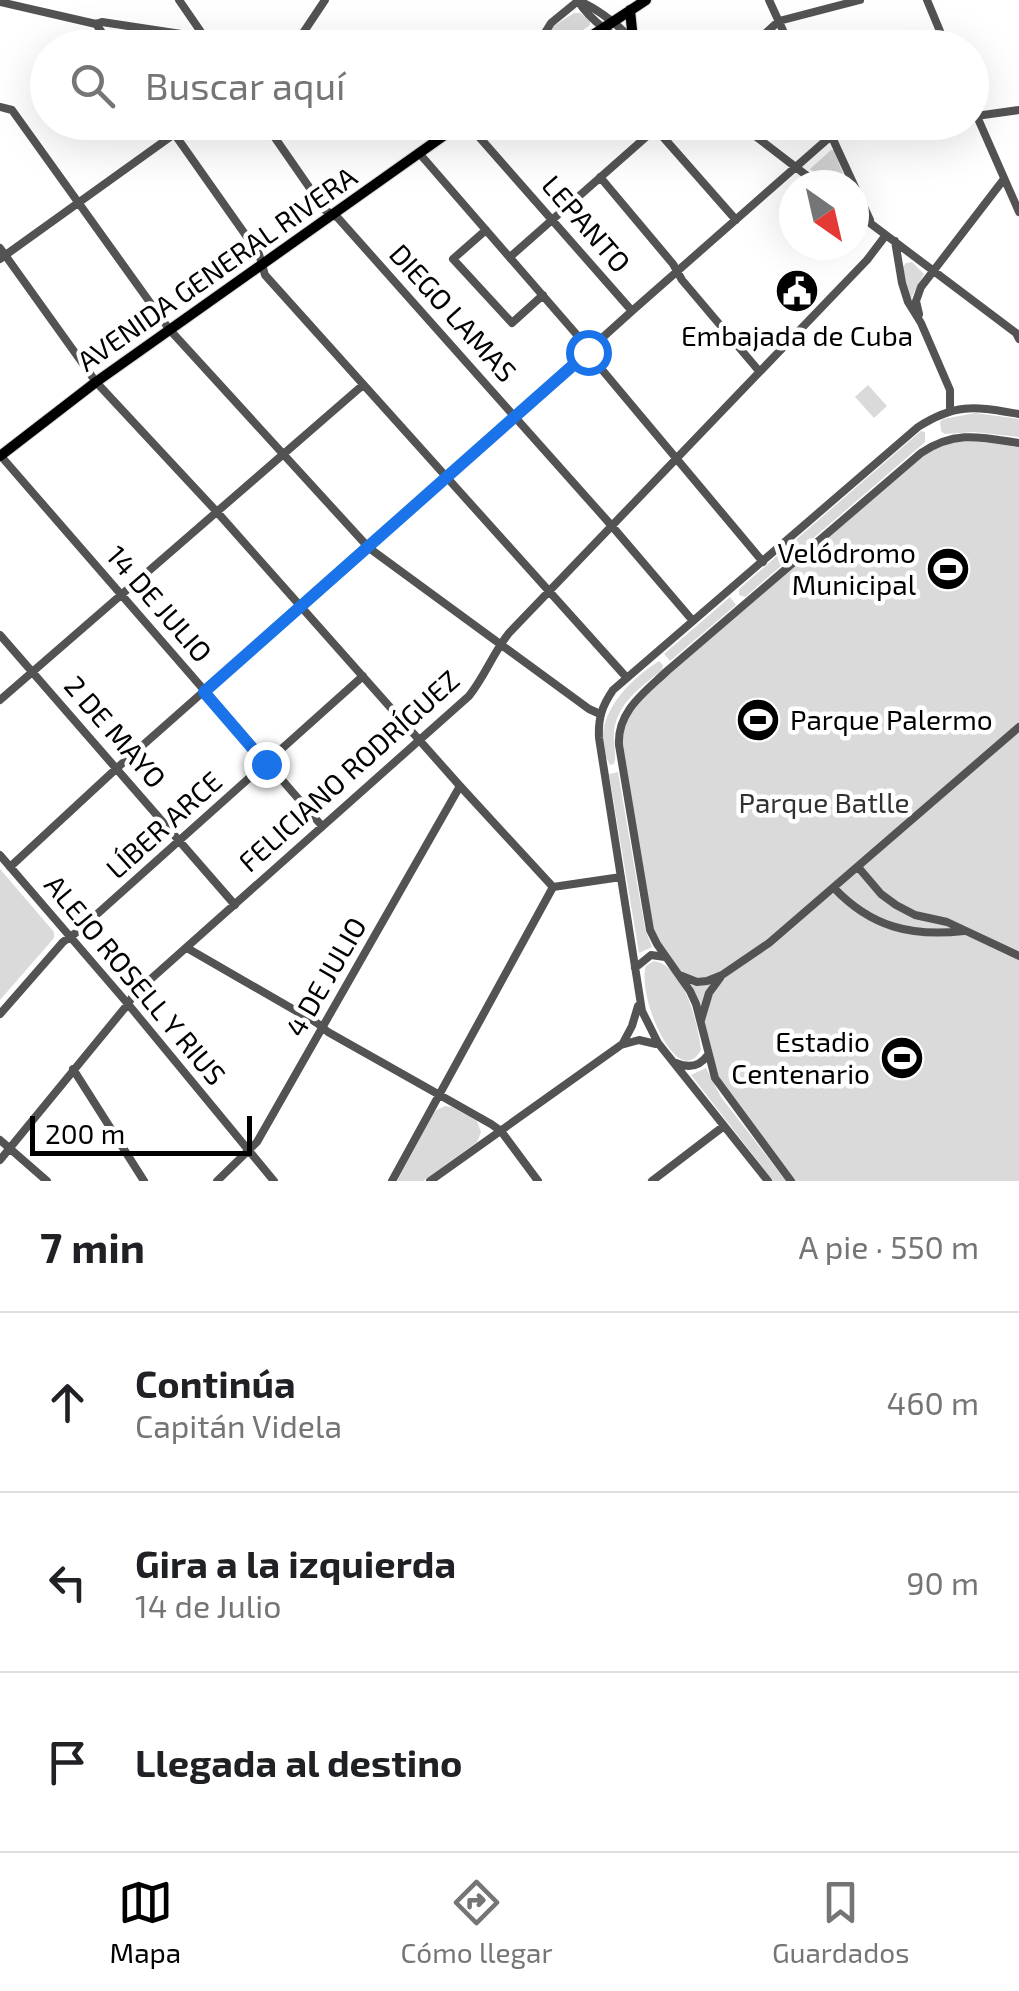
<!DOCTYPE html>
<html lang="es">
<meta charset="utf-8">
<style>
body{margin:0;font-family:"Exo 2",sans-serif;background:#f6f6f6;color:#202124}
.compass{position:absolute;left:779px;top:170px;width:90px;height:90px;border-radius:50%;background:#fff;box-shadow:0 10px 40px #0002;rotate:146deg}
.scale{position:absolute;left:30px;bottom:25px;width:222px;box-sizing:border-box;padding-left:10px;border:5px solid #000;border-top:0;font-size:28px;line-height:35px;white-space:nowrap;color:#000;-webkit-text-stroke:8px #fff;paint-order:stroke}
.stop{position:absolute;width:30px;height:30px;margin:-22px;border:8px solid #1a73e8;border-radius:50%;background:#fff}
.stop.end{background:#1a73e8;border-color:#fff;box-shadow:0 2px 10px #0008}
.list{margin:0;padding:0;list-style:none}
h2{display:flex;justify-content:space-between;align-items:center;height:130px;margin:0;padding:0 40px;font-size:42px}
h2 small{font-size:32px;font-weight:400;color:#757577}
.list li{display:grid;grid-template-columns:65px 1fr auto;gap:30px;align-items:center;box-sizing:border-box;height:180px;padding:0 40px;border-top:2px solid #e0e0e0}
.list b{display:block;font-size:38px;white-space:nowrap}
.list p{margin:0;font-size:32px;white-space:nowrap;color:#757577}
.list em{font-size:32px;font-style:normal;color:#757577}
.icon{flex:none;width:55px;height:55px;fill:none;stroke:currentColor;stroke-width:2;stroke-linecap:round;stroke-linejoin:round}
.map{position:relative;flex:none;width:1019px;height:1181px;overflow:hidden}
.search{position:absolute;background:#fff;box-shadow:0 10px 40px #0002;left:30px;right:30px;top:30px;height:110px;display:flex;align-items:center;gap:25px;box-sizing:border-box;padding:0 35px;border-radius:55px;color:#757577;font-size:38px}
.sheet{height:670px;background:#fff}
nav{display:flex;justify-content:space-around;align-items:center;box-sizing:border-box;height:140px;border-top:2px solid #e0e0e0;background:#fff;font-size:28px;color:#757577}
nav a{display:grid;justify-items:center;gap:5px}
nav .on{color:#000}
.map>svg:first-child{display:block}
.green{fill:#dadada}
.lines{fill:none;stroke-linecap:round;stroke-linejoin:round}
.major-casing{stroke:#dbdbdb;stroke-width:12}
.minor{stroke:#535353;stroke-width:8}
.major{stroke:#000;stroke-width:10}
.route{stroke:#1a73e8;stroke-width:12}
.labels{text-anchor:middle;stroke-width:9;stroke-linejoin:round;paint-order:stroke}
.street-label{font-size:28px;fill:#000;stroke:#fff}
.poi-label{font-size:28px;fill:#000;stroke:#fff;text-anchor:end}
.park-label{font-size:28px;fill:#313131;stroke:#fff}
</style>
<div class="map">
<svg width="1019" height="1181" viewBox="0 0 1019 1181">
<rect width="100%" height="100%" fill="#fff"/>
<!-- green -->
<path class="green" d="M574,13h6l10,8v4l-18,13 -24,-1 4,-10z
M831,150h3l13,35h-16l-21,-16z
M912,262l12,12 -13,24 4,11 -9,-20 -3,-22 3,-4z
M868,385l19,21 -13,12 -19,-21z
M975,413l44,6v18l-45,-5 -29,2 -4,-3 -1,-9 3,-3z
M921,431l4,1v10l-180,155 -6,-2v-6z
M964,436l55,7v738h-228l-76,-103 -19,-74 -43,-66 -34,-193 1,-21 14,-22 287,-249z
M730,597l6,8 -66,56 -6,-7z
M659,661l4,4 -1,5c-21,17 -45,33 -48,62 -1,12 3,22 0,32l-4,1c-24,-42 16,-83 49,-104z
M618,772l27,157 7,18 -13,6 -30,-179z
M0,869l54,63v6l-54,62z
M654,961c30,5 44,62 47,89 -24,43 -65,-56 -55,-84z
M706,1068l15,29 65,84h-13l-82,-106z
M445,1106l7,1 25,14 4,11 -4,10 -54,39h-26l38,-70z"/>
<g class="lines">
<!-- major casing -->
<g class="major-casing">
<path id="major" d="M630,10l3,30
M573,48l73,-48
M0,456l96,-74 367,-260"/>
</g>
<!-- minor -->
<path class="minor" d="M179,0l33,48
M577,0c22,9 47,29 62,48
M769,0l22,48
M927,0l20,48
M578,1c11,18 38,39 58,46
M0,2l96,22 6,-2 171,26
M96,24l17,24
M538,44l13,-21 27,-22
M293,48l32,-48
M359,48l221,-5
M749,48l30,-27 81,-21
M972,105l47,107
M0,107l12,3 157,219 200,219 220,161 11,5
M976,116l43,-6
M166,122l93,132 6,21 362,403
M264,122l61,88 13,8 273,307 82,96
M466,122l166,189
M737,122l82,63
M825,122l45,98
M656,129l80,91
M419,153l165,190 4,10 175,209
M600,177l73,87 9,16 77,91
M854,211l162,122 3,6
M486,230l-33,29 59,64 31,-28
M895,241l7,42 6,19 13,21 29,67v20
M0,248l96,134 121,130 243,274 93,101
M510,257l153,-135
M0,259l191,-137
M919,314l-3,-13 5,-14 83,-108
M0,455l322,371
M0,635l235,270
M0,700l363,-315
M0,855l128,149 146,177
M10,867l107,-99 240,-212 12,-8 263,-237 199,-175 96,-14
M858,867l23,27 15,11 19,10 32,7 72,34
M553,887l68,-10
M834,888c37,39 77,49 130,43
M187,948l130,75 11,9 163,92 10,7 37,50
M635,968l16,-13 14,2
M682,976l15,6 10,-1 15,-6 47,-32 250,-216
M0,1014l63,-72 14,-10 286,-256
M701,1020l8,-27 11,-15
M623,1043l9,-17 6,-20
M676,1063c12,5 23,4 31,-7
M73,1069l71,112
M0,1140l47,41
M0,1160l128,-156 6,-10 335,-298c16,-20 24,-43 40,-63l358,-373 19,-25
M217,1181l40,-39 203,-356
M392,1181l161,-294
M430,1181l191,-136 18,-5 17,4
M652,1181l72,-55
M768,1181l-110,-138 -16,-32 -43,-273c-1,-20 3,-32 14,-48l305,-263c39,-25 58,-20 101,-13
M791,1181l-76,-103 -19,-74 -6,-13 -33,-47 -7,-14 -31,-185c-2,-34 26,-53 48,-74l254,-218c34,-23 60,-16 98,-10"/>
<!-- major -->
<use href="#major" class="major"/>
</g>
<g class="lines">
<!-- route -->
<path class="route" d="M266,764l-62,-72 384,-340"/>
</g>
<!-- icons -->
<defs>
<g id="civic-disc" transform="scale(2.25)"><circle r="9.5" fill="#000" stroke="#fff"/><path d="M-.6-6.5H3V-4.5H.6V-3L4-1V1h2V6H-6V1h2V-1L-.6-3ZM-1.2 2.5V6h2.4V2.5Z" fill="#fff"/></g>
<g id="stadium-disc" transform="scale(2.25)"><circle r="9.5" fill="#000" stroke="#fff"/><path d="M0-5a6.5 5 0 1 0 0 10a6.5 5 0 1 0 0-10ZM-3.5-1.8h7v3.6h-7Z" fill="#fff"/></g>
</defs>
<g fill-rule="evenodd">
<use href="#civic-disc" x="797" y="291"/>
<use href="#stadium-disc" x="948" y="569"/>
<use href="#stadium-disc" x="758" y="720"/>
<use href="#stadium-disc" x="902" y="1058"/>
</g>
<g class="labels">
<!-- street labels -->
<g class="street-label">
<text transform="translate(586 224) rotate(49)" y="10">LEPANTO</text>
<text transform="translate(217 269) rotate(-35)" y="10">AVENIDA GENERAL RIVERA</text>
<text transform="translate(453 313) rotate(48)" y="10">DIEGO LAMAS</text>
<text transform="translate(159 604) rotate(49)" y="10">14 DE JULIO</text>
<text transform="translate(115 732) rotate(49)" y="10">2 DE MAYO</text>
<text transform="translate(349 771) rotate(-42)" y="10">FELICIANO RODRÍGUEZ</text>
<text transform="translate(164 825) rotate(-42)" y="10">LÍBER ARCE</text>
<text transform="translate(326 977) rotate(-60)" y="10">4 DE JULIO</text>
<text transform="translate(135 980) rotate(50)" y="10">ALEJO ROSELL Y RIUS</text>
</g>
<!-- poi labels -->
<g class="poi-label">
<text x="797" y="346" text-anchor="middle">Embajada de Cuba</text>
<text x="916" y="563">Velódromo<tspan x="916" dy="32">Municipal</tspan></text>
<text x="790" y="730" text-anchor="start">Parque Palermo</text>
<text x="870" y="1052">Estadio<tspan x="870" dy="32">Centenario</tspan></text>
</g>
<!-- park labels -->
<g class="park-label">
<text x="824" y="813">Parque Batlle</text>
</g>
</g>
</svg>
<svg class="compass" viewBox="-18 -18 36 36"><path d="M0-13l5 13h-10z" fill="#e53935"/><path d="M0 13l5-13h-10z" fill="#757577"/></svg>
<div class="scale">200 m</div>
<div class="stop" style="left:588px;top:352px"></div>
<div class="stop end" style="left:266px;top:764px"></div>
<div class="search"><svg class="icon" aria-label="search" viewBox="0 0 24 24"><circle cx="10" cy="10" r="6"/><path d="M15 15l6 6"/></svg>Buscar aquí</div>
</div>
<section class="sheet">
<h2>7 min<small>A pie · 550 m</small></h2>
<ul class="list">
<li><svg class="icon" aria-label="ahead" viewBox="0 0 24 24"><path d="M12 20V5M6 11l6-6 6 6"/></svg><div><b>Continúa</b><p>Capitán Videla</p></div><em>460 m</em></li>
<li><svg class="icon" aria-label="left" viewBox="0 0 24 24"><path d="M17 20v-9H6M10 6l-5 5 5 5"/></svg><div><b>Gira a la izquierda</b><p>14 de Julio</p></div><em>90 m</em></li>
<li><svg class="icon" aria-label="arrive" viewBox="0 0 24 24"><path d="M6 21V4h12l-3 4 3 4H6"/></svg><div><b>Llegada al destino</b></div></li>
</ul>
</section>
<nav>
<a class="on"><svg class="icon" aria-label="map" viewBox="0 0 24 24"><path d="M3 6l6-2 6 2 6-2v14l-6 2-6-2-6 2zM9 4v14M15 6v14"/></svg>Mapa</a>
<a><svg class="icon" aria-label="directions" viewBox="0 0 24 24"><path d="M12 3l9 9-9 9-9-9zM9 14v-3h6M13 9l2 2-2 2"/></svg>Cómo llegar</a>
<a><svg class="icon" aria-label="saved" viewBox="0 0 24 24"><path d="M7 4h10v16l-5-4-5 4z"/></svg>Guardados</a>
</nav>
